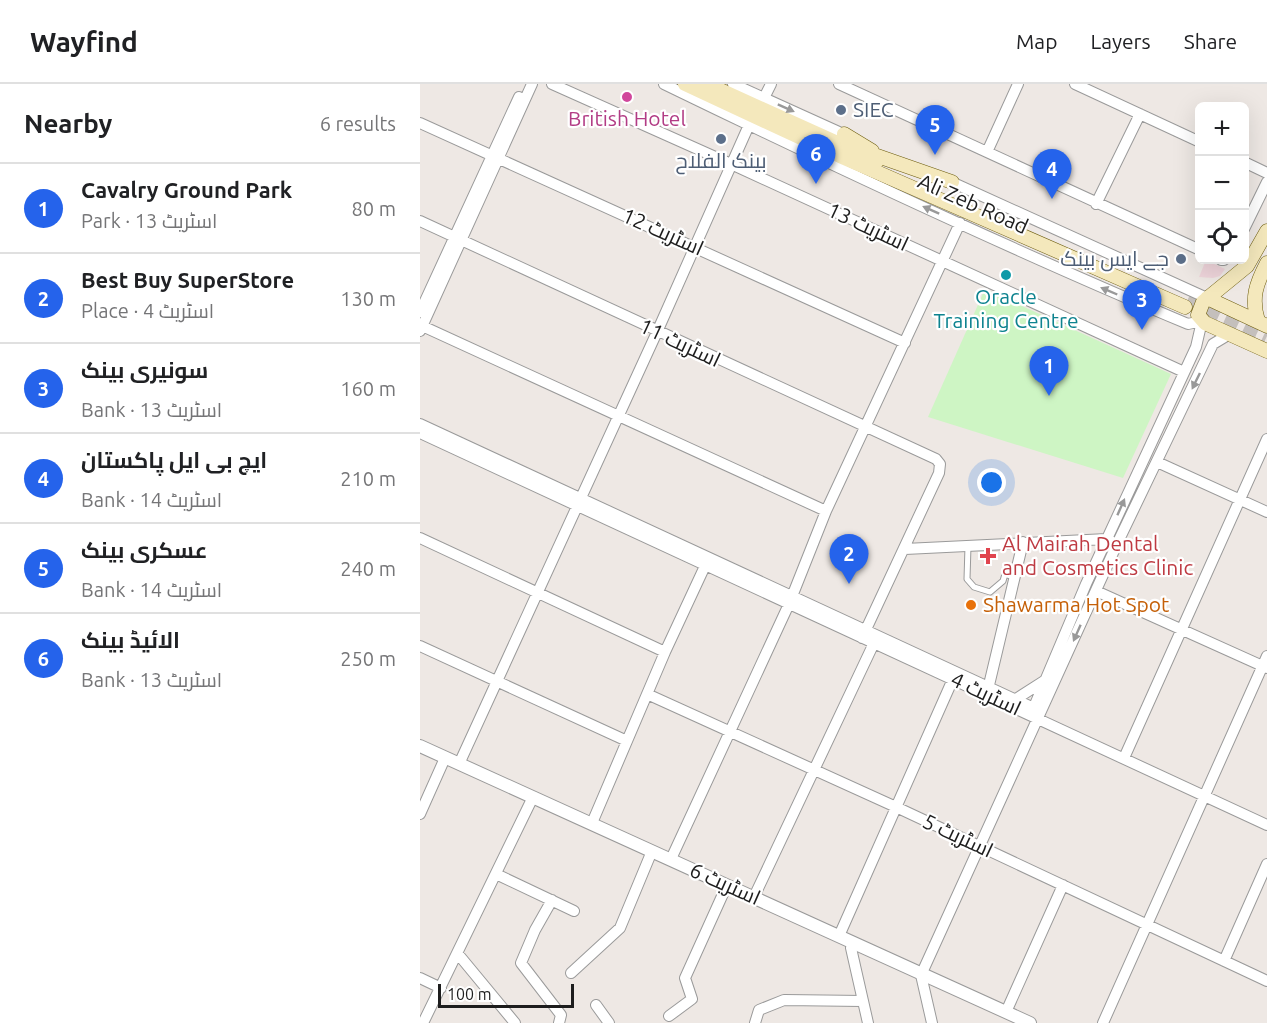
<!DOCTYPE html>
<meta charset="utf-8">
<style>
body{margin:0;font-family:Ubuntu,Cairo,sans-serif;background:#f6f6f6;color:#202124}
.controls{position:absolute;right:18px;top:18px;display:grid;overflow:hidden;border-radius:9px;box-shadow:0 6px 24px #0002}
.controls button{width:54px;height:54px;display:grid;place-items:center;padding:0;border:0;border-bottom:2px solid #e0e0e0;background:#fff;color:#202124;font:30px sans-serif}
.scale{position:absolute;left:18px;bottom:15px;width:136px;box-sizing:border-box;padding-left:6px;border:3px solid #1d1d1d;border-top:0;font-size:16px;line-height:21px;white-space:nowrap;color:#1d1d1d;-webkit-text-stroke:4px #fff;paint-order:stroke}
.you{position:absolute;left:572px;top:399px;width:21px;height:21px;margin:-15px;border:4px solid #fff;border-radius:50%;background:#1a73e8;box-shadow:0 0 0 9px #1a73e833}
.badge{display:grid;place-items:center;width:39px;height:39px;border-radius:50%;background:#2563eb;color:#fff;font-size:20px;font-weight:700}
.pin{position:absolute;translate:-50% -50px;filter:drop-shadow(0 2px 3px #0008)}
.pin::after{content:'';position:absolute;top:32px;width:21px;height:18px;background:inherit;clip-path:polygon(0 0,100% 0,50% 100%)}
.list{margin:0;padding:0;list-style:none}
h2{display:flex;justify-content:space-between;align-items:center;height:78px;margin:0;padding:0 24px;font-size:26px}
h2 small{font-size:20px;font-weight:400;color:#757577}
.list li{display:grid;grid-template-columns:39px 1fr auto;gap:18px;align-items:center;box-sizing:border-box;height:90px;padding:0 24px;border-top:2px solid #e0e0e0}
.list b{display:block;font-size:22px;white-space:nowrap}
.list p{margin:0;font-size:20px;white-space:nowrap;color:#757577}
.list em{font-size:20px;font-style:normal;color:#757577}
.icon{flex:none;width:33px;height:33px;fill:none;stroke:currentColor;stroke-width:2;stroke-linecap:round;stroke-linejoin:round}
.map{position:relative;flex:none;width:847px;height:939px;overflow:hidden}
header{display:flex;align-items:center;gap:36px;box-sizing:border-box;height:84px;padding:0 30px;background:#fff;border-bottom:2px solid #e0e0e0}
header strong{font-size:28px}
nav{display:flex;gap:33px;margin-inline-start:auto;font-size:21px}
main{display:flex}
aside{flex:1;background:#fff}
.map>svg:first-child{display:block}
.commercial{fill:#eed4da}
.park{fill:#cef5c4}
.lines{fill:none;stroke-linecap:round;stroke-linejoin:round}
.secondary-tunnel{stroke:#c4bfbc;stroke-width:14;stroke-dasharray:14 7;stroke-linecap:butt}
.service-casing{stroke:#9a9a9a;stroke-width:7}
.minor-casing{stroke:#9a9a9a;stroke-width:12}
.tertiary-casing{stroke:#9a9a9a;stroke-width:14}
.secondary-casing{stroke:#6c5c0d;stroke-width:15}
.service{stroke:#fff;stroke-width:5}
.minor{stroke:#fff;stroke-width:10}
.tertiary{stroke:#fff;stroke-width:12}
.secondary{stroke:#f4e8bc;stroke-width:14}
.oneway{fill:#999}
.hotel-dot{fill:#d1479c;stroke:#fff;stroke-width:2}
.service-dot{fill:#5c6f8a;stroke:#fff;stroke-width:2}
.culture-dot{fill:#0f9aa8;stroke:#fff;stroke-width:2}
.health-dot{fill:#e0444e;stroke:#fff;stroke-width:2}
.food-dot{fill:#e8710a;stroke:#fff;stroke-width:2}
.labels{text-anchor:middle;stroke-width:4.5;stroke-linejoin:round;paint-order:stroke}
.service-label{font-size:21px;fill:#4e5e75;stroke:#fff;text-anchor:start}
.hotel-label{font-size:21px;fill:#b23c85;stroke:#fff}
.street-label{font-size:21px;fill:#1d1d1d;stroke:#fff}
.culture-label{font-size:21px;fill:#0d838f;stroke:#fff}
.health-label{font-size:21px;fill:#be3a42;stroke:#fff;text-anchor:start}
.food-label{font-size:21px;fill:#c56008;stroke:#fff;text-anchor:start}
</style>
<header>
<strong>Wayfind</strong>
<nav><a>Map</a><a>Layers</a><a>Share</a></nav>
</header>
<main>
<aside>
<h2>Nearby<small>6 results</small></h2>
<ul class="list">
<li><span class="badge">1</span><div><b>Cavalry Ground Park</b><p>Park · اسٹریٹ 13</p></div><em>80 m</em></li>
<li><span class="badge">2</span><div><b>Best Buy SuperStore</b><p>Place · اسٹریٹ 4</p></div><em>130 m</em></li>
<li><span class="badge">3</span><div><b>سونیری بینک</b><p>Bank · اسٹریٹ 13</p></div><em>160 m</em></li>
<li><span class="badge">4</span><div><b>ایچ بی ایل پاکستان</b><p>Bank · اسٹریٹ 14</p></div><em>210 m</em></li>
<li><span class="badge">5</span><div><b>عسکری بینک</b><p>Bank · اسٹریٹ 14</p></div><em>240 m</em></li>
<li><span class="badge">6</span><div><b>الائیڈ بینک</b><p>Bank · اسٹریٹ 13</p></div><em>250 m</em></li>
</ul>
</aside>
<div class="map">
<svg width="847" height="939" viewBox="0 0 847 939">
<rect width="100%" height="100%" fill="#eee8e4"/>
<!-- commercial -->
<path class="commercial" d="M786,176l19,9 -5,7 -7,2 -14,-1z"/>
<!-- park -->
<path class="park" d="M565,205l186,85 -48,104 -195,-61z"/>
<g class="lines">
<!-- secondary-tunnel -->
<path class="secondary-tunnel" d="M768,215l79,37"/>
<!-- service casing -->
<g class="service-casing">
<path id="service" d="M548,462l-1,33 7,8 16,5 13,-11 2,-7 10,4"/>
</g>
<!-- minor casing -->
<g class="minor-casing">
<path id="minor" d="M132,0l179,80 453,208
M244,0c173,84 347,166 524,240l14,-3 -6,26 -110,237 -55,130
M313,0l117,53
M419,0l361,166
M655,0l125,58
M344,14l7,-14
M0,39l485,220
M567,68l31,-68
M824,78l23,11
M527,96l260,118
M676,120l44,-90
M0,137l516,238 4,5 -1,9 -77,165
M824,145l23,-47
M801,176h3
M0,228l99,-215
M0,241l406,186
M0,247l112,-247
M0,340l618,286
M0,349l847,392
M737,378l110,50
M0,454l245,114
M485,465l202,-10 4,2
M676,507l171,77
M0,562l207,95
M569,601l34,-143
M227,610l249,113 371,174
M596,615l28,-18
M704,674l143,-319
M39,680l198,-432 92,-207
M0,730l25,-56
M172,739l73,-171 40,-86
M251,775l118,-255 37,-93 134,-288
M76,790l78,37
M334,813l120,-254
M132,816l-17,30 -14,33 40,52 -2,8
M419,852l114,-257
M433,859l-2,5 17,75
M38,870l57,69
M804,877l43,-97
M151,889l49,-45 32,-77
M0,894l21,10
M176,921l13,18
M586,928l57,-127
M249,932l23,-17 -7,-21 42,-93
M3,939l110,-226
M335,939l4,-13 25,-10 79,1
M512,939l-11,-48 196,-431 96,-200 15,-9
M683,939l164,-367"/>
</g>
<!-- tertiary casing -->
<g class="tertiary-casing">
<path id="tertiary" d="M0,662l610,277"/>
</g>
<!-- secondary casing -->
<g class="secondary-casing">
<path id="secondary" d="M265,0l155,72 345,151
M287,0l170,77
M424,50l28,17
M449,69l83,29
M847,147l-20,35 -44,36 -5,13 7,8 62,28
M787,214l60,28
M838,237c-7,-23 -2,-37 9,-58"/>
</g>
<!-- service -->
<use href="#service" class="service"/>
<!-- minor -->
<use href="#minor" class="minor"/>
<!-- tertiary -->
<use href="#tertiary" class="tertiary"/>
<!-- secondary -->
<use href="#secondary" class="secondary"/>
</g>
<!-- one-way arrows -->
<defs><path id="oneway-solid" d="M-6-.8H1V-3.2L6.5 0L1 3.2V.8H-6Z" transform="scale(1.5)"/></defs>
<g class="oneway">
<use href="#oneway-solid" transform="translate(366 24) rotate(24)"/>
<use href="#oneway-solid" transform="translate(511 126) rotate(-156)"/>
<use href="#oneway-solid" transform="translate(689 207) rotate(-157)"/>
<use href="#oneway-solid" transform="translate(776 297) rotate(116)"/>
<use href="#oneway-solid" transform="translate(701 423) rotate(-66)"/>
<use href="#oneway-solid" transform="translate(657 549) rotate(114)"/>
</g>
<!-- markers -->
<circle class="hotel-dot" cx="207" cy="13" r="6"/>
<g class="service-dot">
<circle cx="421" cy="26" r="6"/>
<circle cx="301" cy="55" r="6"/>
<circle cx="761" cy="175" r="6"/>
</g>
<circle class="culture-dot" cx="586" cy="191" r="6"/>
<path class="health-dot" d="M565 463h6v6h6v6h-6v6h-6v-6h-6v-6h6z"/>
<circle class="food-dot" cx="551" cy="521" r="6"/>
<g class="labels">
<!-- service labels -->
<g class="service-label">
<text x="433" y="33">SIEC</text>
<text x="301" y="84" text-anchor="middle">بینک الفلاح</text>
<text x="749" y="182" text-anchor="end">جے ایس بینک</text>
</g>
<!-- hotel labels -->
<g class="hotel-label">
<text x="207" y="42">British Hotel</text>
</g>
<!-- street labels -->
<g class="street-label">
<text transform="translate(553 120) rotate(24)" y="7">Ali Zeb Road</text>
<text transform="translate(448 143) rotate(25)" y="7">اسٹریٹ 13</text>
<text transform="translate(243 148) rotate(24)" y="7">اسٹریٹ 12</text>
<text transform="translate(260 259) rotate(25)" y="7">اسٹریٹ 11</text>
<text transform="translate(566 610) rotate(25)" y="7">اسٹریٹ 4</text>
<text transform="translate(538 752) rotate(25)" y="7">اسٹریٹ 5</text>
<text transform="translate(305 800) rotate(24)" y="7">اسٹریٹ 6</text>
</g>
<!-- culture labels -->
<g class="culture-label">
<text x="586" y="220">Oracle<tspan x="586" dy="24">Training Centre</tspan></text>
</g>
<!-- health labels -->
<g class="health-label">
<text x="582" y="467">Al Mairah Dental<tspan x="582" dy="24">and Cosmetics Clinic</tspan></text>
</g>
<!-- food labels -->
<g class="food-label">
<text x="563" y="528">Shawarma Hot Spot</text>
</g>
</g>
</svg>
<div class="controls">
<button>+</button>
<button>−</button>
<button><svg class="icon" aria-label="locate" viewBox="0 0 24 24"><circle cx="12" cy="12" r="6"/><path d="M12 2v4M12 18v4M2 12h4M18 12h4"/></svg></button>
</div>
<div class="scale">100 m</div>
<div class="you"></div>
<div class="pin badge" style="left:629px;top:312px">1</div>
<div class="pin badge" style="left:429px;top:500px">2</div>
<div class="pin badge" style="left:722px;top:246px">3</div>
<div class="pin badge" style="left:632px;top:115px">4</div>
<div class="pin badge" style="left:515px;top:71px">5</div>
<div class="pin badge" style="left:396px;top:100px">6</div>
</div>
</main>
